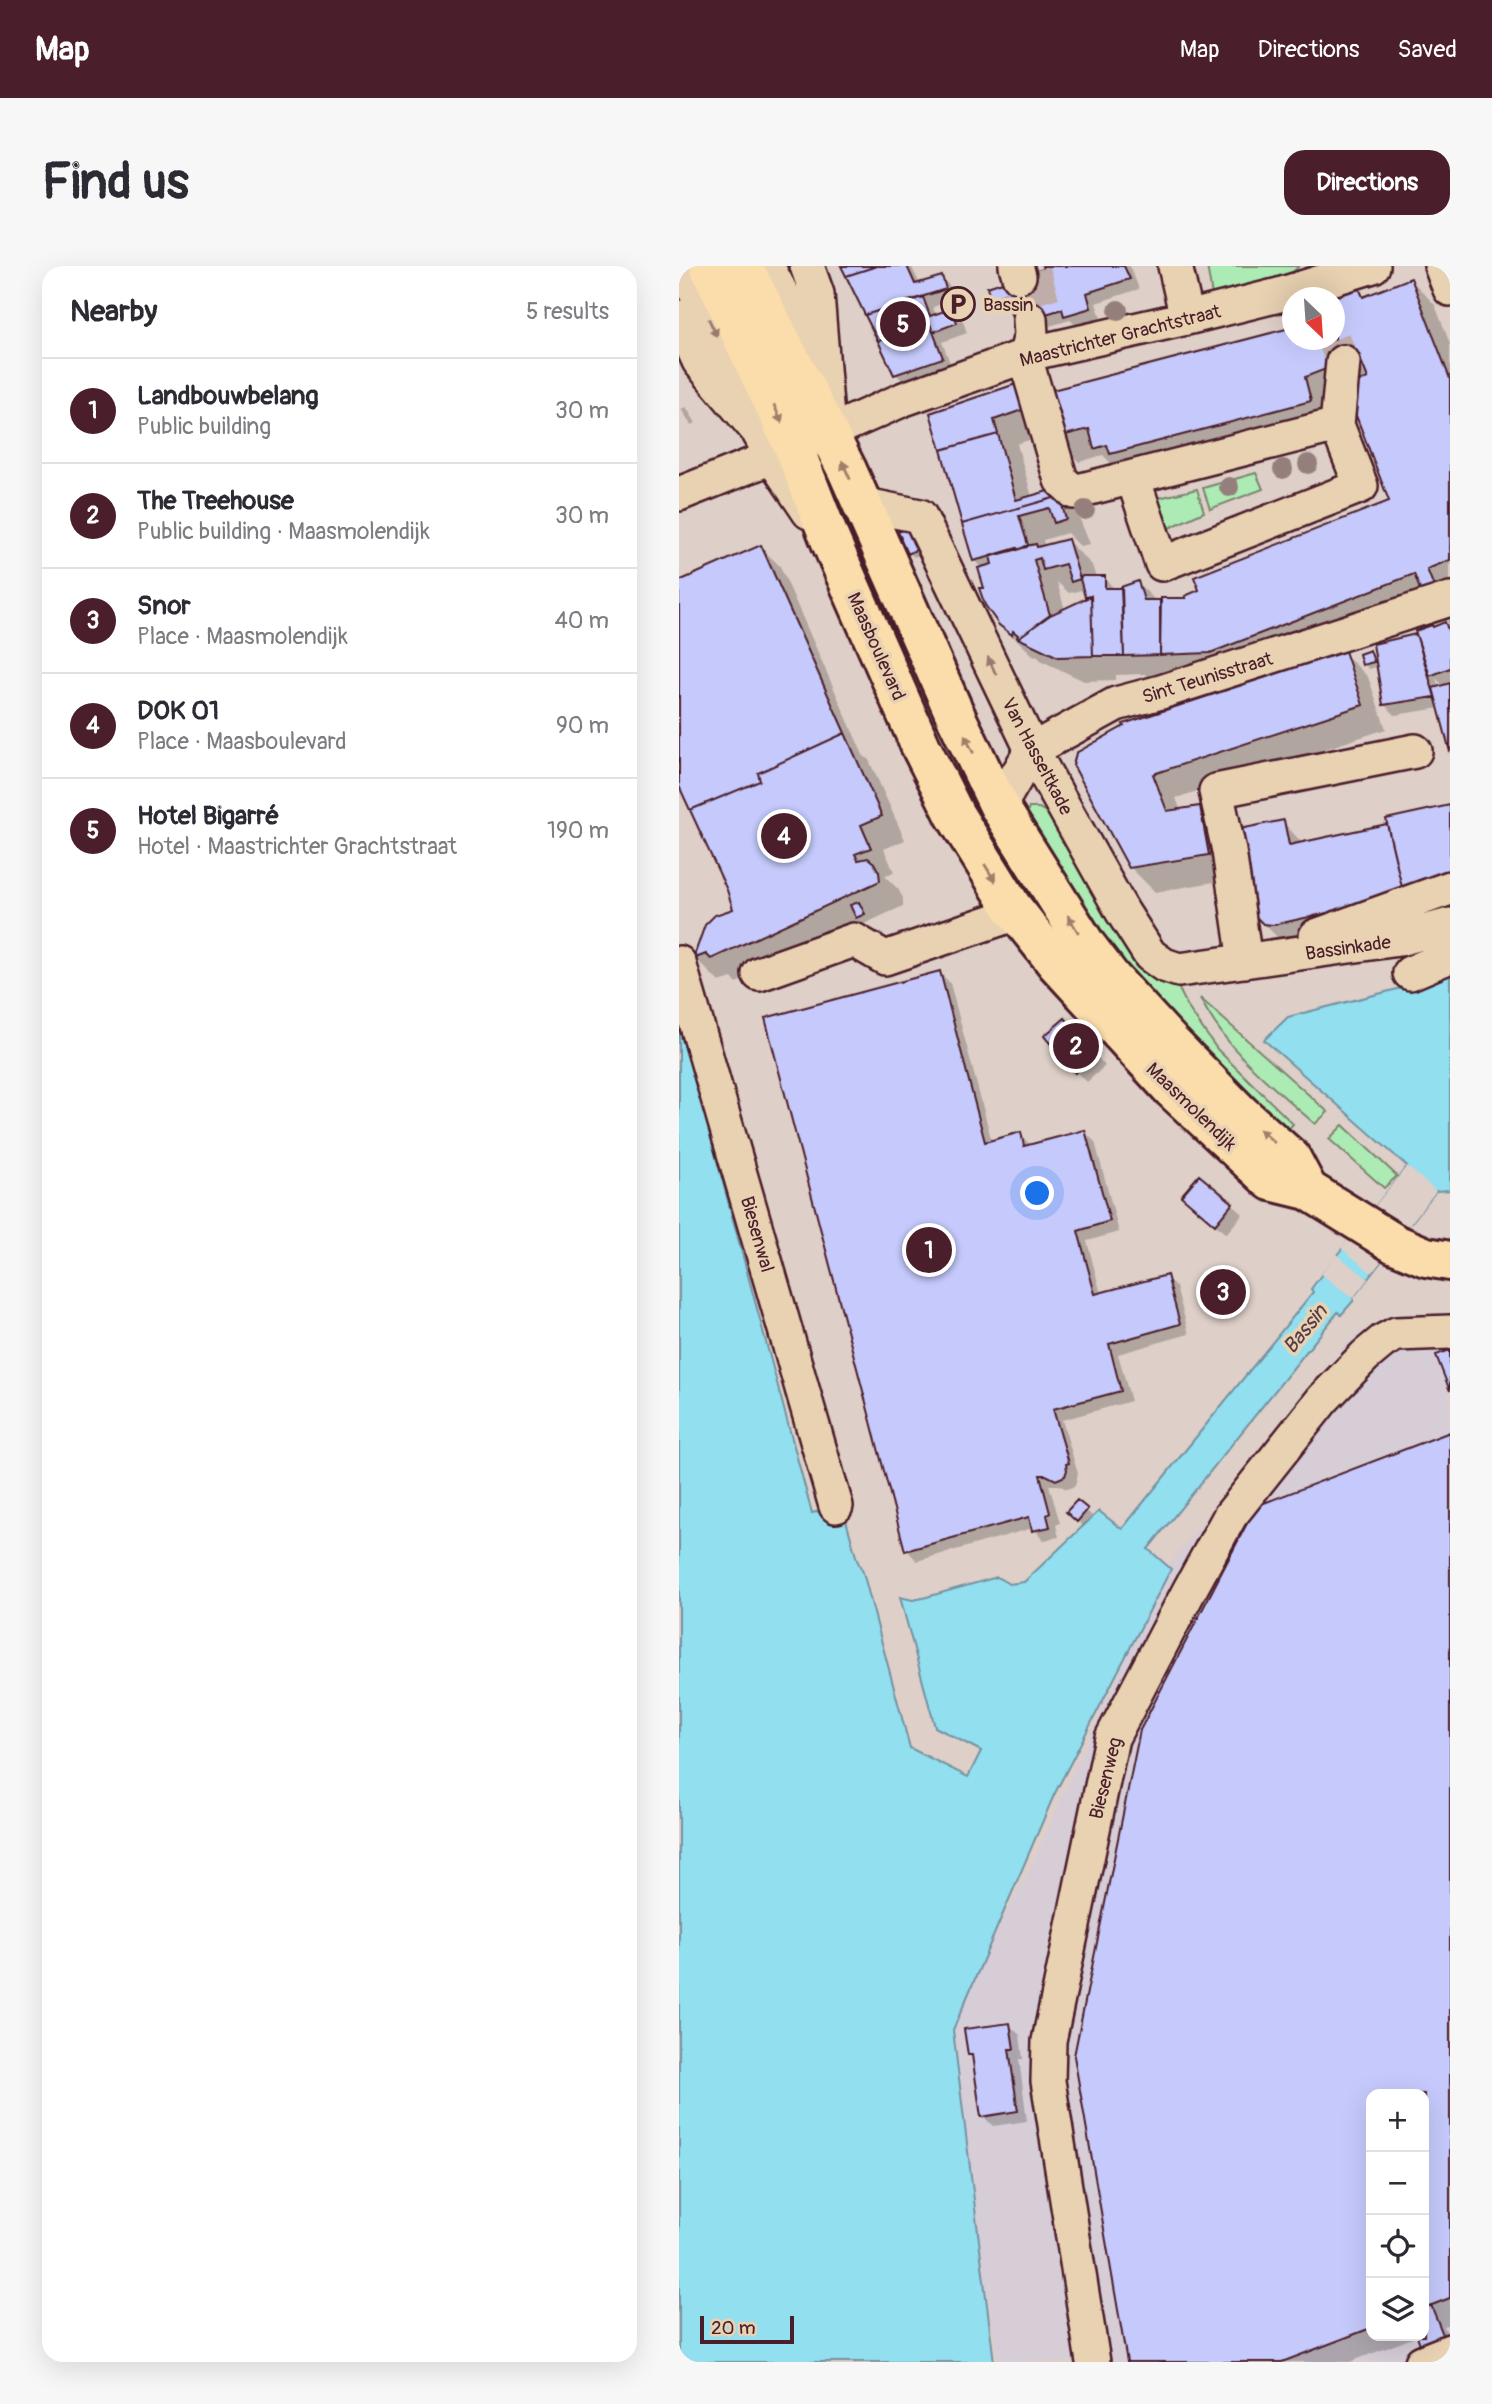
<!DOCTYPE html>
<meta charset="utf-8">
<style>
body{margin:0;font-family:Pangolin,sans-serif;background:#f7f7f7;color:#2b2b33}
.controls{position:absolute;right:21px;bottom:21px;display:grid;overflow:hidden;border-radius:14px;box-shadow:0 7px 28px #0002}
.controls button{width:63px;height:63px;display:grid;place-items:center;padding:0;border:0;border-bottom:2px solid #e1e1e2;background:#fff;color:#2b2b33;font:35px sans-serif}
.compass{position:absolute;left:603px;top:21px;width:63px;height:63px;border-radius:50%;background:#fff;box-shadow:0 7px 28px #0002;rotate:155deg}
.scale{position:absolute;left:21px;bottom:18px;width:94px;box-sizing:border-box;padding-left:7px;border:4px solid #4a1f2b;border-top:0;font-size:19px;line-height:24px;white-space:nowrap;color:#4a1f2b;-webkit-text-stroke:5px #e9d2b2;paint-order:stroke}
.you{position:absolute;left:359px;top:928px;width:24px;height:24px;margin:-18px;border:5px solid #fff;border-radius:50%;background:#1a73e8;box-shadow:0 0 0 10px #1a73e833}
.badge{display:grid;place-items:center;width:46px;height:46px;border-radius:50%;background:#4a1f2b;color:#fff;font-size:23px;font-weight:700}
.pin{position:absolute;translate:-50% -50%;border:4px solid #fff;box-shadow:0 2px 7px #0006}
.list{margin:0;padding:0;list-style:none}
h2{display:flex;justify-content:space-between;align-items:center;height:91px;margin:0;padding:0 28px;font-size:30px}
h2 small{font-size:23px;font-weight:400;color:#7c7c81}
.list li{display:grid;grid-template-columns:46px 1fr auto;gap:21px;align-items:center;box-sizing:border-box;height:105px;padding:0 28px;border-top:2px solid #e1e1e2}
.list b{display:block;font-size:26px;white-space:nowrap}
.list p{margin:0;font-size:23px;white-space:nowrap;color:#7c7c81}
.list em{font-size:23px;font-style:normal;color:#7c7c81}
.icon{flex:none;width:38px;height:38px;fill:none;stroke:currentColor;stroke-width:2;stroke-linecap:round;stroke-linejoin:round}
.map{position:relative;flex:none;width:771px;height:2096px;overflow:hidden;border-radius:21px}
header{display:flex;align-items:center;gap:42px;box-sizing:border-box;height:98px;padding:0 35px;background:#4a1f2b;color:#fff}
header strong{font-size:33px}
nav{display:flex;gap:38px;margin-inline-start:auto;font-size:24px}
.intro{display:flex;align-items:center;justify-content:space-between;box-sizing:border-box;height:168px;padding:0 42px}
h1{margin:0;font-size:49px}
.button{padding:18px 32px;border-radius:21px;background:#4a1f2b;color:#fff;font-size:24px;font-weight:700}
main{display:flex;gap:42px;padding:0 42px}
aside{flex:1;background:#fff;border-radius:21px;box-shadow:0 7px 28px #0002}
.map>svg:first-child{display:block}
.built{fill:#d6cdd7;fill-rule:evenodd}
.green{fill:#acebb3;stroke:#7b856f;stroke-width:2}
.water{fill:#91dfef;stroke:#7592a1;stroke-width:2}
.pier{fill:#decfc8}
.shadow{fill:#0003;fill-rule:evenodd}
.building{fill:#c5c9fb;stroke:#4a1f2b;stroke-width:2}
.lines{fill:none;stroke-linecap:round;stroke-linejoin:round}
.minor-tunnel{stroke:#c0aca9;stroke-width:33;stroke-dasharray:33 17;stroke-linecap:butt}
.minor-casing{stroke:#4a1f2b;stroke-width:38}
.major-casing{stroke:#4a1f2b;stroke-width:44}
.minor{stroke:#e9d2b2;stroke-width:33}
.major{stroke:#fbddab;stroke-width:38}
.tree{fill:#957f7d}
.oneway{fill:#9a786e}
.oneway2{fill:#a27e6b}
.labels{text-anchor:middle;stroke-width:7;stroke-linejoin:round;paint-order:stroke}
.poi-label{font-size:19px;fill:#4a1f2b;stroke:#e9d2b2;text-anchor:start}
.street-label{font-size:19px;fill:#4a1f2b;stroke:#e9d2b2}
.water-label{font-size:21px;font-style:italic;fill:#553c48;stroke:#e9d2b2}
</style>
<header>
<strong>Map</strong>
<nav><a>Map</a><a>Directions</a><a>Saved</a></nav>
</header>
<div class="intro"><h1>Find us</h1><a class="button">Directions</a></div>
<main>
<aside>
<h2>Nearby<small>5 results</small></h2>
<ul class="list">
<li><span class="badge">1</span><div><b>Landbouwbelang</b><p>Public building</p></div><em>30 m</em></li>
<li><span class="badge">2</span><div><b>The Treehouse</b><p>Public building · Maasmolendijk</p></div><em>30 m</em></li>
<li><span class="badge">3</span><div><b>Snor</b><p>Place · Maasmolendijk</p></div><em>40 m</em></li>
<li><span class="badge">4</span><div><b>DOK 01</b><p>Place · Maasboulevard</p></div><em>90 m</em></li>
<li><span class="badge">5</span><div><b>Hotel Bigarré</b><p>Hotel · Maastrichter Grachtstraat</p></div><em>190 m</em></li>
</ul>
</aside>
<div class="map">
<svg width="771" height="2096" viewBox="0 0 771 2096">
<rect width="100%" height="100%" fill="#decfc8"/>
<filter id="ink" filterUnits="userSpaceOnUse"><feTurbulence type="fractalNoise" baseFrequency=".0143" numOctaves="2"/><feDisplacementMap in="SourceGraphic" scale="14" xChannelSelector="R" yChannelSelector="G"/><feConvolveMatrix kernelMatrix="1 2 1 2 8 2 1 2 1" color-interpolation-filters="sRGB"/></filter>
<g filter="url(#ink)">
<!-- built -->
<path class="built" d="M771,1047v1049h-452l-55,-326 94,-182 42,-95 92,-196 182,-227 44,-22zM692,1828h53v242h-53z"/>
<!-- green -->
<path class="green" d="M528,0h92l-13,13 -73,22z
M577,207l7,16 -53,20 -7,-21z
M518,223l7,23 -48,22 -10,-33z
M350,542h10l11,6 123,163 16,32 28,40 76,75 -13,14 -179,-192 -75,-130z
M521,732l128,114 -13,12c-44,-39 -88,-72 -115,-126z
M664,859l54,51 -13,12 -55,-49z"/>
<!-- water -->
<path class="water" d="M771,706v218l-14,1 -83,107 1,2 -13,15 -3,-3 -190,237 23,20 -117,226 -101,235 41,332h-315v-1343l133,494 30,-7 15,54 6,12 47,176 58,29 13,-26 -46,-24 -35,-130 13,3 10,-2 74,-21 12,7 15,-2 75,-71 23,18 191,-237 -2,-3 11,-15 85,-108 -143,-126 24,-23 137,-35z"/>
<!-- pier -->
<path class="pier" d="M728,900l29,25 -64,82 -31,-25z
M657,988l32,25 -15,19 -32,-24z"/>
<!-- shadow -->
<path class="shadow" d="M164,0h75l-6,2 8,16 21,-6 11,10 3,11 -22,8 3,9 16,-6 11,11 4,12 -25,9 10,26 -46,16 -10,-10z
M365,0h86l9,23 -43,14 5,15 -25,7 -6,-5 -44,13 -16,-27 -8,3 -10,-11 53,-28z
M732,14l24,25 15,39v270l-300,65 -5,-5 -29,1v5l-32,1 -42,-20 -5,-5 -2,1 -35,-33 -14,-35 -4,-20 -8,-9 -42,-146 108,-19 252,-66 1,-20v31h42v-42l24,-6 6,6zM670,127l42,109 -203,97 -32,2 -18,-18 -22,7 -12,-12h-8l-4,-13 -25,-25 -22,7 -2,-7 24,-7 13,13 10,-2 -12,-29 -24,-24 -22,6 -15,-53 36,-12 1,5 25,25 24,-7 17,18 214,-48zM378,316l12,11 12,-3 9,8 -25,12z
M7,141l10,16 -5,2 -10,-16z
M239,271l5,16 -9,4 -14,-13z
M81,281l20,19 83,189 6,5 36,80 -21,9 10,23 -9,4 13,13 5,9v8l-167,77 -4,-5 -13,4 -24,-24 11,-32 29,-16 -7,-21 -49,-107v-199z
M771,354v125l-10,-37 -45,7 -11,-11 -5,-38 -10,3 -5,-5 6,-12 8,8 37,-24 5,5 -3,-9 31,-8 -1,-3zM757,412l8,9 -5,1z
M665,387l24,24 18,52 -210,69 5,13 19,-4 24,25 8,47 -77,13 -25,-25 -4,-140z
M771,541v98l-169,36 -20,-20 22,-99 20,22 86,-18z
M261,707l10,10 42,159 28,-8 11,12 54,-14 10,10 24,90 -32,9 14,53 65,-17 10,10 13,47 -71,20 13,47 -69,19 16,54 -3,12 -8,3 -9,-4h-9l11,38 -4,2 3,12 -15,3 -11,-12 -116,33 -10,-11z
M396,765l30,35 -18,16 -11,-11z
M521,911l43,37 -17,20 -32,-28z
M771,1168v890l-6,2 6,14 -21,22 -10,-26h5v-242h-53v242h47l-68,26h-221z
M398,1236l15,14 -9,10 -10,-9z
M330,1759l11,10 3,24h-4l8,62 -34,5 -10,-10 -8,-56 -6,-6z"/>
<!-- building -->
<path class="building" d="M162,0h36l-31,10z
M198,0h30l8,18 27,-8 4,13 -81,26 -19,-39z
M363,0h82l6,13 -43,14 4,15 -27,8 -2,-7 -48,15 -9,-30 -15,5 -3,-12 56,-18z
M732,12l39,101v181l-23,9 7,18 -13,5 -7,-18 -204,79 -50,2 1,-57h25l-1,-2 14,-6 -5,-13 195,-76 -44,-114 23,-9 -9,-22 -54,21 6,24 -201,53 -3,-9 -13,4 -5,-20 -36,9 -12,-45 249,-65 -6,-17 9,-4v33h42v-42l-6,-1 25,-10 6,3 3,7z
M244,31l7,19 23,-8 4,15 -24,9 -3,-8 -52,17 -13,-26z
M251,58l13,34 -49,17 -16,-34z
M349,114l8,25 -42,15 4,14 -57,16 -11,-37z
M319,168l18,66 39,-11 2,8 -95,27 -21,-74z
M378,231l2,6 2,-1 5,17 -12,4 -5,-15 -30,8 9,29 -1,2 -54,14 -11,-37z
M231,261l9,21 -11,6 -3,-7 -7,-2 3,-7 -3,-6z
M389,273l12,40 -9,3 -6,-18 -22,6 -3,-12 -6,2 16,55 -32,23 -1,-1 1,-2 -5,-4 -1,4 -13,-10 -14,-20 -6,-17h5l-6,-20 14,-4 -2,-8 27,-8 1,2 8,-4 10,-2 1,3z
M82,279l84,188 -87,40 2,8 -70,29 -11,-24v-205z
M403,310h23v12h17l2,68h-31l-2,-60 -6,1 -5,-18z
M459,315l6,19h16v55l-36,1 -3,-69z
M412,330l2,60 -35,1 -40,-19 32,-23z
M766,356l5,13v33l-20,8 -15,-45 17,-6 1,2z
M737,368l19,63 -52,8 -10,-61z
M691,384l4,12 -12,3 -3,-11z
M666,385l18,54 -210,69 14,37 33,-5 9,49 -80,13 -56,-103 3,-12 48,-27 -1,-2z
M771,417v69l-17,-64z
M166,467l37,83 -21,9 10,23 -16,6 3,6 10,-2 6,5 5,9 1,9 -169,78 -5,-5 -13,5 12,-34 10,-10 18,-6 -6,-19 -37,-80 70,-29 -2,-8z
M771,539v74l-46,17 -18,-77z
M605,554l5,25 98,-21 17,72 -131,29 -10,-1 -9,-9 -19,-85z
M180,636l6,12 -9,4 -6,-13z
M261,705l45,171 36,-10 3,14 61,-16 25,91 -32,10 17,63 72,-19 13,49 -71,20 12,47 -68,18 16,54 -3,1 1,6 -2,6 -9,4 -10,-5h-6l10,38 -3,2 3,12 -18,4 -3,-14 -124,34 -140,-533z
M386,752l31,37 -21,18 -31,-37z
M520,909l34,28 -18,22 -34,-29z
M771,1084v41l-14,-36z
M771,1166v866l-26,10v-214h-53v234l-89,34h-155l-53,-306 66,-326 116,-224z
M398,1234l11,9 -11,13 -11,-10z
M331,1757l4,26h-5l9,62 -37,6 -9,-62h-4l-4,-26z
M752,2039l19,47 -23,10 -10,-26h7v-28z"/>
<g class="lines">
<!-- minor-tunnel -->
<path class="minor-tunnel" d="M355,5l12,43
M655,74l9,22"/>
<!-- minor casing -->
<g class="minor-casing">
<path id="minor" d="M5,0l60,132
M88,0l50,94
M128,0l10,28 11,136
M337,0l3,10
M496,0l12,52
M762,0l9,23
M0,51l20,44 59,70 14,26 37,55
M351,53l1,16 -6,22 36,123 13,12 263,-67 24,61 -199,78 -29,-86
M658,159l6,-63
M126,177l99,-44 129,-46 154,-35 92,-23 94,-29
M0,228l93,-37
M182,238l59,12 112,234 90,161 28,44 14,10 15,5 220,-31 51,-14
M320,540l33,-56 84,-46 45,-12 289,-93
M637,670l134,-48
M566,695l-16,-110 -13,-60 199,-40
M0,697l157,543
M731,707l40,-17
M80,708l95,-34 31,18 132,-45
M414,2096l-45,-281 1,-40 63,-303 77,-147 41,-75 93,-117 42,-43 18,-15 13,-7 54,-2
M743,2096l28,-11"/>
</g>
<!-- major casing -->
<g class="major-casing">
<path id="major" d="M30,0l85,182 37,94 90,205 34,68 57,92 45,57 115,125 99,92 37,9 87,54 31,13 24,4
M64,0l104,204 110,249 42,87 87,139 26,34 59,64 70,71 50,44 17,32"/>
</g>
<!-- minor -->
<use href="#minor" class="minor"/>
<!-- major -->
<use href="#major" class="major"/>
</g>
<!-- trees -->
<g class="tree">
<circle cx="439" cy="44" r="10"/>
<circle cx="629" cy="198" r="10"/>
<circle cx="604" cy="203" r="10"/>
<circle cx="550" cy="221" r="10"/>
<circle cx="406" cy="244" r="10"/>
</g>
<!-- one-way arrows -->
<defs><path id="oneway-solid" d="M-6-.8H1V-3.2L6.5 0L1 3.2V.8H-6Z" transform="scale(1.75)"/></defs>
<g class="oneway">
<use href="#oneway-solid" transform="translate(34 62) rotate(65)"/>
<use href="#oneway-solid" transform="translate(313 400) rotate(-115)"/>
</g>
<g class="oneway2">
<use href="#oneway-solid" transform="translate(99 148) rotate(66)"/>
<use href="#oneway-solid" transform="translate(167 204) rotate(-114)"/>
<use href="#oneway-solid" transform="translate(290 478) rotate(-116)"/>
<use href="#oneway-solid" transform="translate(311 607) rotate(58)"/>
<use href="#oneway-solid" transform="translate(394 658) rotate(-122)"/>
<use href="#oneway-solid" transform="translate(588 870) rotate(-138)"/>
</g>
</g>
<!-- icons -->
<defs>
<g id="parking-ring" transform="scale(1.75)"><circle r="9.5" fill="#e9d2b2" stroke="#4a1f2b" stroke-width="1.5"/><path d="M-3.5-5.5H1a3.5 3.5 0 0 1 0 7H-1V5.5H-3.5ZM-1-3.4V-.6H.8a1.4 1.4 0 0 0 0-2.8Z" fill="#4a1f2b"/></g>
</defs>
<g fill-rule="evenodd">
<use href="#parking-ring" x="279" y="38"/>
</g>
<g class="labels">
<!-- poi labels -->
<g class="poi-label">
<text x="304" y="45">Bassin</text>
</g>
<!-- street labels -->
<g class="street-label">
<text transform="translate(441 69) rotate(-14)" y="7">Maastrichter Grachtstraat</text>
<text transform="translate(198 380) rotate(66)" y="7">Maasboulevard</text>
<text transform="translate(528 411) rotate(-17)" y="7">Sint Teunisstraat</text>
<text transform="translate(359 490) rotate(62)" y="7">Van Hasseltkade</text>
<text transform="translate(669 681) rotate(-8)" y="7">Bassinkade</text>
<text transform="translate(513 840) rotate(44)" y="7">Maasmolendijk</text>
<text transform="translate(79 968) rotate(74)" y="7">Biesenwal</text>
<text transform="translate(426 1512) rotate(-76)" y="7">Biesenweg</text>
</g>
<!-- water labels -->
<g class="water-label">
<text transform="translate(626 1063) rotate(-51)" y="7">Bassin</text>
</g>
</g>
</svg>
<div class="controls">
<button>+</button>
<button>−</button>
<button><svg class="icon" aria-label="locate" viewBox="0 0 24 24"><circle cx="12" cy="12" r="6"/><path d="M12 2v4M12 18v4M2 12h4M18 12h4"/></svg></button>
<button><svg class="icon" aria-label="layers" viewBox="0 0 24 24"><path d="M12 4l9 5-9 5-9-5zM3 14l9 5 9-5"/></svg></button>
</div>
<svg class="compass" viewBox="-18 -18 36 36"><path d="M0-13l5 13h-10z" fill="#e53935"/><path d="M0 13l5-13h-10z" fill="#7c7c81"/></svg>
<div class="scale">20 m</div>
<div class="you"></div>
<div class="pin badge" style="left:250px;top:984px">1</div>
<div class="pin badge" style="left:397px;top:780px">2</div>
<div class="pin badge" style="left:544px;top:1026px">3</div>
<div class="pin badge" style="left:105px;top:570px">4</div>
<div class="pin badge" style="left:224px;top:58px">5</div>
</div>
</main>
